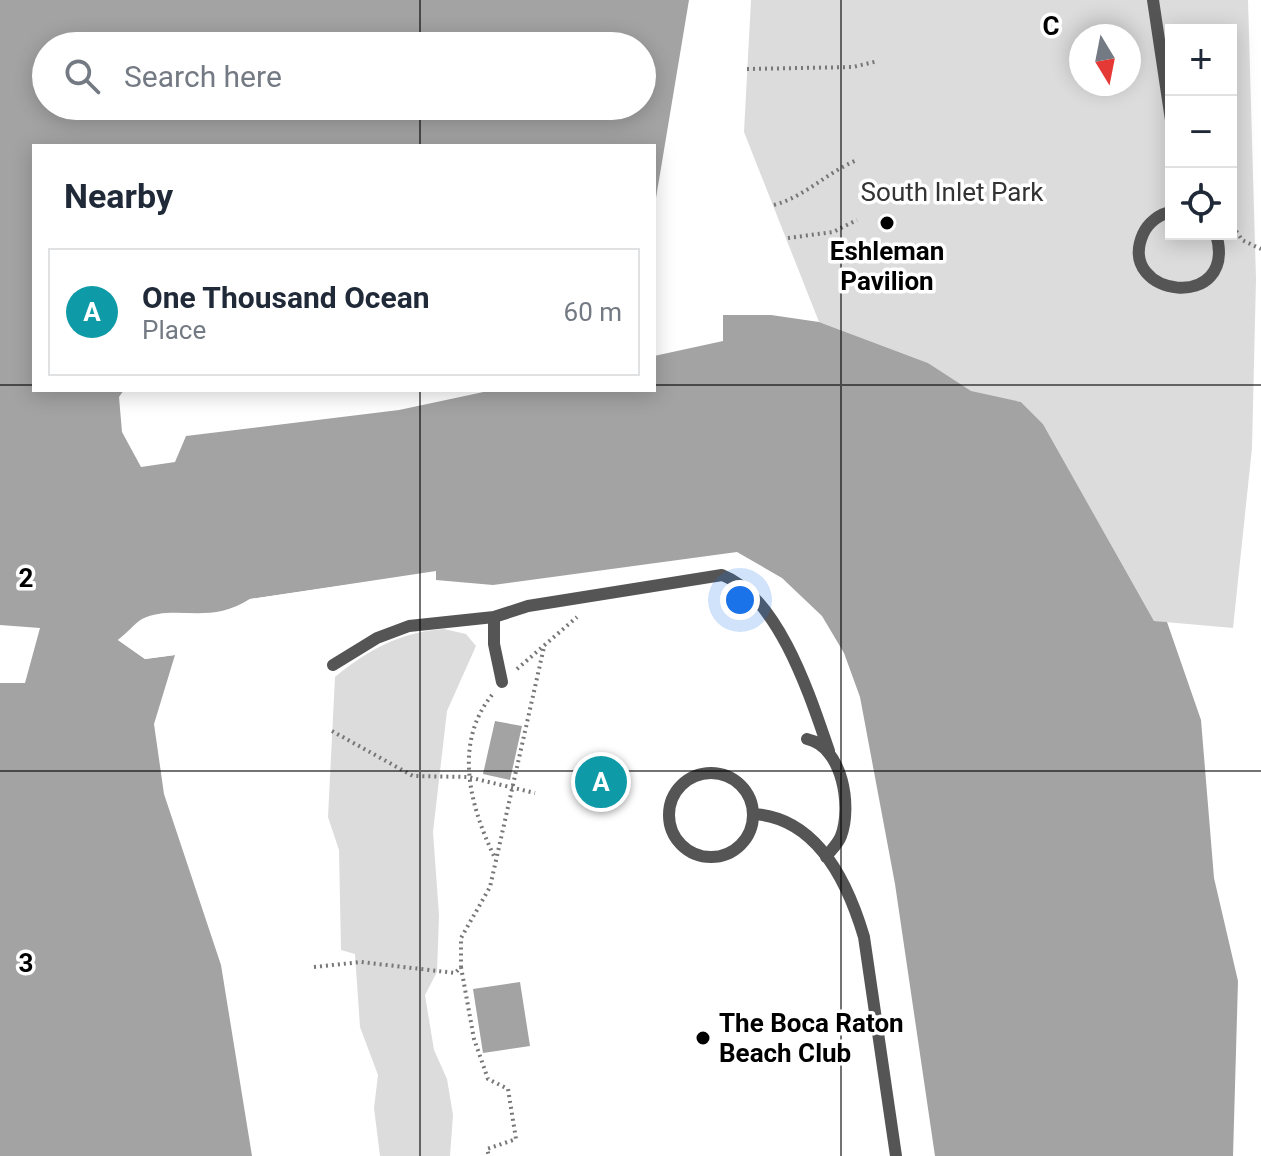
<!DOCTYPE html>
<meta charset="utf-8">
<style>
body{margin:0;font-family:Roboto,sans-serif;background:#f2f2f3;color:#1f2937}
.controls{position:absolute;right:24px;top:24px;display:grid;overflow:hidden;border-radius:0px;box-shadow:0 4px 20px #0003}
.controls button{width:72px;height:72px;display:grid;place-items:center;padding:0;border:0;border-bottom:2px solid #e0e1e3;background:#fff;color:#1f2937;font:40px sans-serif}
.compass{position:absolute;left:1069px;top:24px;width:72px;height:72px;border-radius:50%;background:#fff;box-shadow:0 4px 20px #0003;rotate:170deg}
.you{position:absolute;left:740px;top:600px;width:28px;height:28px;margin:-20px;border:6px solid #fff;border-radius:50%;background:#1a73e8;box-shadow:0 0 0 12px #1a73e833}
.badge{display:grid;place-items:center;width:52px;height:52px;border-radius:50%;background:#d93025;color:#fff;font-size:26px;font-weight:700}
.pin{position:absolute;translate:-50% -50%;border:4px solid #fff;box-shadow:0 2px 8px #0006}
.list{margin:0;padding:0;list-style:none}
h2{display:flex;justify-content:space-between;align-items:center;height:104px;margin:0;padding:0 32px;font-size:34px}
h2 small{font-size:26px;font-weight:400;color:#747a83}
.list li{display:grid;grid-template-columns:52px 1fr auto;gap:24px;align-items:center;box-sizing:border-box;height:128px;margin:0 16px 16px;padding:0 16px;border:2px solid #e0e1e3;border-radius:0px}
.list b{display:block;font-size:30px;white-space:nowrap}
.list p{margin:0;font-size:26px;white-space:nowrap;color:#747a83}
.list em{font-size:26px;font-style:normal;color:#747a83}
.icon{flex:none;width:44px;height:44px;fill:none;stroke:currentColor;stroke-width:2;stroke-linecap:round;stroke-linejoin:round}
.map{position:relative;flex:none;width:1261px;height:1156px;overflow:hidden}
.search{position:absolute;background:#fff;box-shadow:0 4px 20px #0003;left:32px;top:32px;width:624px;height:88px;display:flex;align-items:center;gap:20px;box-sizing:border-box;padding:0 28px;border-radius:44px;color:#747a83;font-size:30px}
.panel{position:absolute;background:#fff;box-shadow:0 4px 20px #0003;left:32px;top:144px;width:624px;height:248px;border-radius:0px}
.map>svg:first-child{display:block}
.green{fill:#dcdcdc;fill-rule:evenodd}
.water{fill:#a3a3a3;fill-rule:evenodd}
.pier{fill:#fff}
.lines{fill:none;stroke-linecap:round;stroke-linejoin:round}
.path{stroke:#777;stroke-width:4;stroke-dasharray:2 4;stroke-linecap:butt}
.service{stroke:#555;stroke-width:12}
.grid{fill:none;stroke:#000;stroke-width:2;stroke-opacity:0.55}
.poi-dot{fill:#000;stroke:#fff;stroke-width:3}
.labels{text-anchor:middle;stroke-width:7;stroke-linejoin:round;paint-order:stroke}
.park-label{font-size:26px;fill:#333;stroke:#fff}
.poi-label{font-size:26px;font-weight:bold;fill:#000;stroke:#fff}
.grid-label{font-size:26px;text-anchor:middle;font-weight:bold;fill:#000;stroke:#fff;stroke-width:7;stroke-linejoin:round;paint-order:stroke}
</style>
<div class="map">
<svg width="1261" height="1156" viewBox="0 0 1261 1156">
<rect width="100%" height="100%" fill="#fff"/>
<!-- green -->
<path class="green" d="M751,0h497l8,279 -4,169 -19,180 -79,-7 -111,-197 -22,-22 -50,-10 -43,-29 -109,-41 -75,-190zM1171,30h60v204h-60zM1081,36h48v48h-48z
M444,629l22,5 10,12 -29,65 -14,121 6,83 -2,57 -12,23 9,55 13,29 6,36 -3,41h-70l-6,-48 4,-33 -18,-48 -5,-73 -14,-4 -2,-100 -11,-33 7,-140c33,-27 65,-45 109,-48z"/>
<!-- water -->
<path class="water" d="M0,0h689l-35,210v-64h-620v244h102l-8,10 9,27 20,6 221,-43h276v-53l24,-5 45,-17h48l48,7 109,41 43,28 50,11 22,22 111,197 13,1 34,98 13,158 24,103 -5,175h-298l-40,-272 -35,-187 -16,-44 -22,-37 -40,-38 -45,-26 -244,33 -57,-5v-8l-186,27c-42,27 -75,4 -108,20 -8,5 -16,15 -24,21l27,19 30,-4 -21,69 10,70 57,171 31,191h-252zM46,46h596v60h-596z
M495,721l27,5 -12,54 -27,-6z
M520,982l10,64 -47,7 -10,-64z"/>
<!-- pier -->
<path class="pier" d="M723,311v30l-69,15v-23z
M124,390h16l-7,10 7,24 17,4 200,-38h136l-94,20 -213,26 -11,26 -34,5 -19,-35 -3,-35z
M436,571v9l-4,1v-5l-180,27 -18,11 -33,6 -14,-3 -42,6 -20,16 21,16 31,-3 -2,3 -30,4 -27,-19 25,-21 44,-6 13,3 32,-6 18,-11z
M0,625l40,3 -15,55h-25z"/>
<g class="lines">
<!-- path -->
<path class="path" d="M747,69l106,-2 25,-6
M774,205c32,-9 52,-32 83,-45
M1233,226l9,14 19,9
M788,238l45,-6 24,-12
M728,600l4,17
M517,669l60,-52
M492,695c-39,48 -22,111 2,161
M332,731l81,45 55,1 67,16
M314,967l47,-5 94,11 6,-6v-29l29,-51 54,-240
M461,967l13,72 14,40 20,10 8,50 -29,10 2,7"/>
<!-- service -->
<path class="service" d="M1153,0l18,120
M1171,212c-12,2 -23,11 -28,22 -28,64 96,79 73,0
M494,617v27l8,38
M333,665l44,-27 32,-12 85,-9 34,-11 194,-31c57,22 88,121 107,176
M807,739c36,8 45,68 34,97 -3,8 -10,14 -15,21
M669 815a42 42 0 1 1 84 0a42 42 0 1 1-84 0Z
M754,814c63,4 94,69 110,123l32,219"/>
</g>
<!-- grid -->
<path class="grid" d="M420,0v46M841,0v1156M420,106v40M0,385h34M654,385h607M420,390v766M0,771h1261"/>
<!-- markers -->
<g class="poi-dot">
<circle cx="887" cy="223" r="8"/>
<circle cx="703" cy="1038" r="8"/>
</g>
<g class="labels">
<!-- park labels -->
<g class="park-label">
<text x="952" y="201">South Inlet Park</text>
</g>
<!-- poi labels -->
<g class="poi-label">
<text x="887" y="260">Eshleman<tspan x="887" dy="30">Pavilion</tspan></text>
<text x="719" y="1032" text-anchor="start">The Boca Raton<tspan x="719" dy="30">Beach Club</tspan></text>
</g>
</g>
<g class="grid-label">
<text x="1051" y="35">C</text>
<text x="26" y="587">2</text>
<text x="26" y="972">3</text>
</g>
</svg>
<div class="controls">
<button>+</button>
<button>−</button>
<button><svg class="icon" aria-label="locate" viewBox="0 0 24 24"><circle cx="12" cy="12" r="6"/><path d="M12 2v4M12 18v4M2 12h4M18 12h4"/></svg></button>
</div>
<svg class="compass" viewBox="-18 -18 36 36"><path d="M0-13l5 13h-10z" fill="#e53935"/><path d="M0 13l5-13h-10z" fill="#747a83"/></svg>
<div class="you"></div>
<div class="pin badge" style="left:601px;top:782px;background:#0f9aa8">A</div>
<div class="search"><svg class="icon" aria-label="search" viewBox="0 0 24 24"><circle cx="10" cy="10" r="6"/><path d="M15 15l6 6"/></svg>Search here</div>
<section class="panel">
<h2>Nearby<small></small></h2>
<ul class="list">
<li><span class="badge" style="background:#0f9aa8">A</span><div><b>One Thousand Ocean</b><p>Place</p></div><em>60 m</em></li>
</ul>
</section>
</div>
